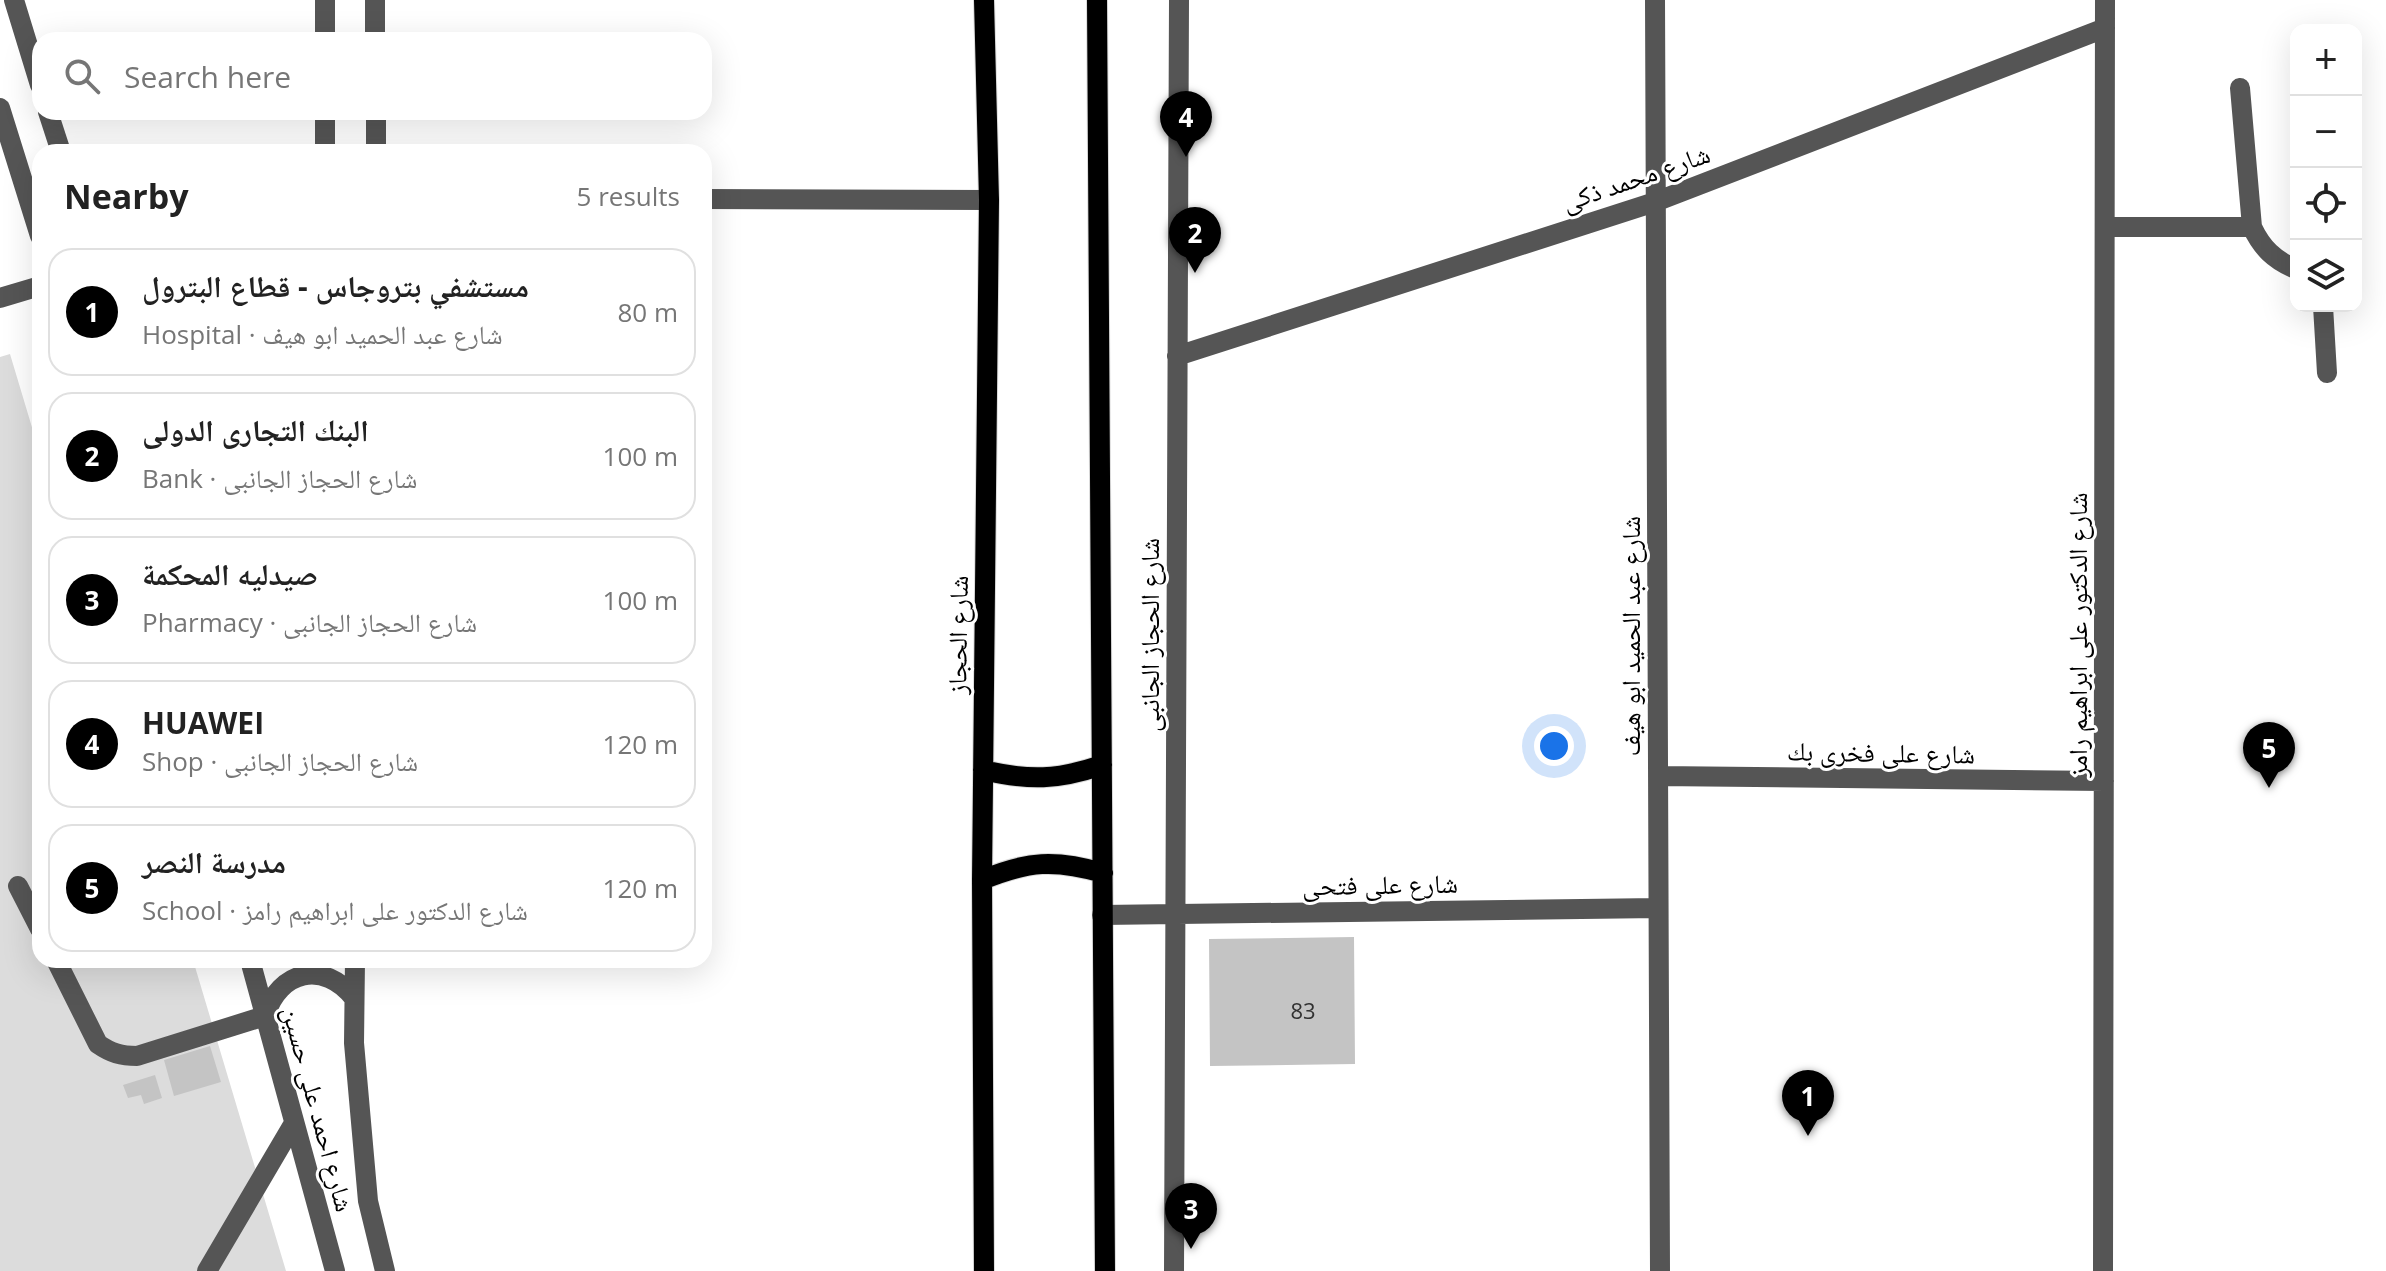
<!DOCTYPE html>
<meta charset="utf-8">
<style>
body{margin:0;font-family:"Open Sans","Noto Naskh Arabic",sans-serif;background:#f6f6f6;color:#222}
.controls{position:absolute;right:24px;top:24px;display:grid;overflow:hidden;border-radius:16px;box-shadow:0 8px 32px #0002}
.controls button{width:72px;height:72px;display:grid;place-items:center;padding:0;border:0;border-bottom:2px solid #e0e0e0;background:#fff;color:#222;font:40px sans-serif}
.you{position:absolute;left:1554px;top:746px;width:28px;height:28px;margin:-20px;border:6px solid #fff;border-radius:50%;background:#1a73e8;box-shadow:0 0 0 12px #1a73e833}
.badge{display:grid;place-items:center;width:52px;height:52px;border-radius:50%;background:#000;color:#fff;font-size:26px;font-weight:700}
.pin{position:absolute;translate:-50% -66px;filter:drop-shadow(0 2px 4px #0008)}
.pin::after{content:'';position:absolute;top:42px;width:28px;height:24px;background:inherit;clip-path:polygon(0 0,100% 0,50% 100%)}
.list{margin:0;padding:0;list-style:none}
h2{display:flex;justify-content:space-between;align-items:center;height:104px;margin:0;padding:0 32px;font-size:34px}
h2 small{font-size:26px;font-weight:400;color:#767676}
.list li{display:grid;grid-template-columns:52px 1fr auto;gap:24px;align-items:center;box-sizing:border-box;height:128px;margin:0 16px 16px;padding:0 16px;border:2px solid #e0e0e0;border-radius:24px}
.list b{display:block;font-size:30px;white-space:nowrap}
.list p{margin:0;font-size:26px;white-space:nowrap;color:#767676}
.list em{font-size:26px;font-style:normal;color:#767676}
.icon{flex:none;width:44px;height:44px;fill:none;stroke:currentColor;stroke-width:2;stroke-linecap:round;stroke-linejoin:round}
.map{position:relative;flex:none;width:2386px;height:1271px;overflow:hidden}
.search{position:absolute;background:#fff;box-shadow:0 8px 32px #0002;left:32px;top:32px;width:680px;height:88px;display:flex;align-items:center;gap:20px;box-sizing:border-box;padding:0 28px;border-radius:24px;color:#767676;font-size:30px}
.panel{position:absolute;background:#fff;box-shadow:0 8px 32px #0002;left:32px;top:144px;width:680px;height:824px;border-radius:24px}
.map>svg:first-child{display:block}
.green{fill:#dcdcdc}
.building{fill:#c4c4c4}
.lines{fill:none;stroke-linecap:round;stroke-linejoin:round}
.major-casing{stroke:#dbdbdb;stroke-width:22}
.minor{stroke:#555;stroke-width:20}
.major{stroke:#000;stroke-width:20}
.labels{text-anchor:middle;stroke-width:6;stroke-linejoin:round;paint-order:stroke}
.number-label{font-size:22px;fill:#313131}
.street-label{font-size:26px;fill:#000;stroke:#fff}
</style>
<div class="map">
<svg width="2386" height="1271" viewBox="0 0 2386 1271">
<rect width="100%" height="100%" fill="#fff"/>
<!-- green -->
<path class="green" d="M10,354l30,100v506h153l93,311h-286v-914z"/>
<!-- building -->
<path class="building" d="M1354,937l1,127 -145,2 -1,-127z
M210,1046l11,36 -47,14 -10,-36z
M155,1075l7,23 -18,6 -3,-9 -13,3 -5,-13z"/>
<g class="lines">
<!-- major casing -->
<g class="major-casing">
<path id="major" d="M1097,0l8,1271
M983,770c46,11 75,10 119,-5
M982,880c46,-19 73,-21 121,-7
M984,1271l-2,-391 7,-680 -5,-200"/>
</g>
<!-- minor -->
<path class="minor" d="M14,0l26,85
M325,0v40
M375,0v40
M1655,0l5,1271
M2240,88l12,139c10,21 22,33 44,42
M0,108l40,128
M48,112l13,40
M325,112v40
M376,112v40
M704,199l285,1
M2105,227h147
M0,298l40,-12
M2323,306l4,67
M1177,356l478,-154 450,-174
M1658,776l446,5
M18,886l22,43
M1102,915l556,-7
M56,960l42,84c13,9 23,12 39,12l128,-40c14,-46 59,-56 89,-18
M250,960l85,311
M355,960l-1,83 14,158 17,70
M207,1271l87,-148
M1174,1271l5,-1271
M2103,1271l2,-1271"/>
<!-- major -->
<use href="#major" class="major"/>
</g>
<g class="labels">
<!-- number labels -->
<g class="number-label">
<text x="1303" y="1019">83</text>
</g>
<!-- street labels -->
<g class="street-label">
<text transform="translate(1636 178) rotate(-19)" y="9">شارع محمد ذكى</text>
<text transform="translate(958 635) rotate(-89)" y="9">شارع الحجاز</text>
<text transform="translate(1150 635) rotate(-90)" y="9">شارع الحجاز الجانبى</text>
<text transform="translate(2078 635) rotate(-90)" y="9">شارع الدكتور على ابراهيم رامز</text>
<text transform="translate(1631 636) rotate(-90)" y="9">شارع عبد الحميد ابو هيف</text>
<text transform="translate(1881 753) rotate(1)" y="9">شارع على فخرى بك</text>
<text transform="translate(1380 885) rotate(-1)" y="9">شارع على فتحى</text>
<text transform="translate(318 1109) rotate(75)" y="9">شارع احمد على حسين</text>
</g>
</g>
</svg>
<div class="controls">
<button>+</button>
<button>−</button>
<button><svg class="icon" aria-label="locate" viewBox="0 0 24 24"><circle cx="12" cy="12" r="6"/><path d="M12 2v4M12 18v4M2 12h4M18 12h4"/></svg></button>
<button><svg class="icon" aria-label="layers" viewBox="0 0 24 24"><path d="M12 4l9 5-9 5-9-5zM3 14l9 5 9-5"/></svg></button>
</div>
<div class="you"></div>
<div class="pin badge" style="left:1808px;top:1136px">1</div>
<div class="pin badge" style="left:1195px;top:273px">2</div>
<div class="pin badge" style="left:1191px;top:1249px">3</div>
<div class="pin badge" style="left:1186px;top:157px">4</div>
<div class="pin badge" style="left:2269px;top:788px">5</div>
<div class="search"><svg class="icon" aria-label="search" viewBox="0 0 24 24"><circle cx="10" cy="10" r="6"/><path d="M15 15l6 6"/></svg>Search here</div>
<section class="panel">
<h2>Nearby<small>5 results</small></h2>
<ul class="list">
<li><span class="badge">1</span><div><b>مستشفي بتروجاس - قطاع البترول</b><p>Hospital · شارع عبد الحميد ابو هيف</p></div><em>80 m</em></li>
<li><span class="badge">2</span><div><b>البنك التجارى الدولى</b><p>Bank · شارع الحجاز الجانبى</p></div><em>100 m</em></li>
<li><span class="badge">3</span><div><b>صيدليه المحكمة</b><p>Pharmacy · شارع الحجاز الجانبى</p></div><em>100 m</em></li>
<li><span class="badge">4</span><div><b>HUAWEI</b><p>Shop · شارع الحجاز الجانبى</p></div><em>120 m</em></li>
<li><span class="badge">5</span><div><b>مدرسة النصر</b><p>School · شارع الدكتور على ابراهيم رامز</p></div><em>120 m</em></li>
</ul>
</section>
</div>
